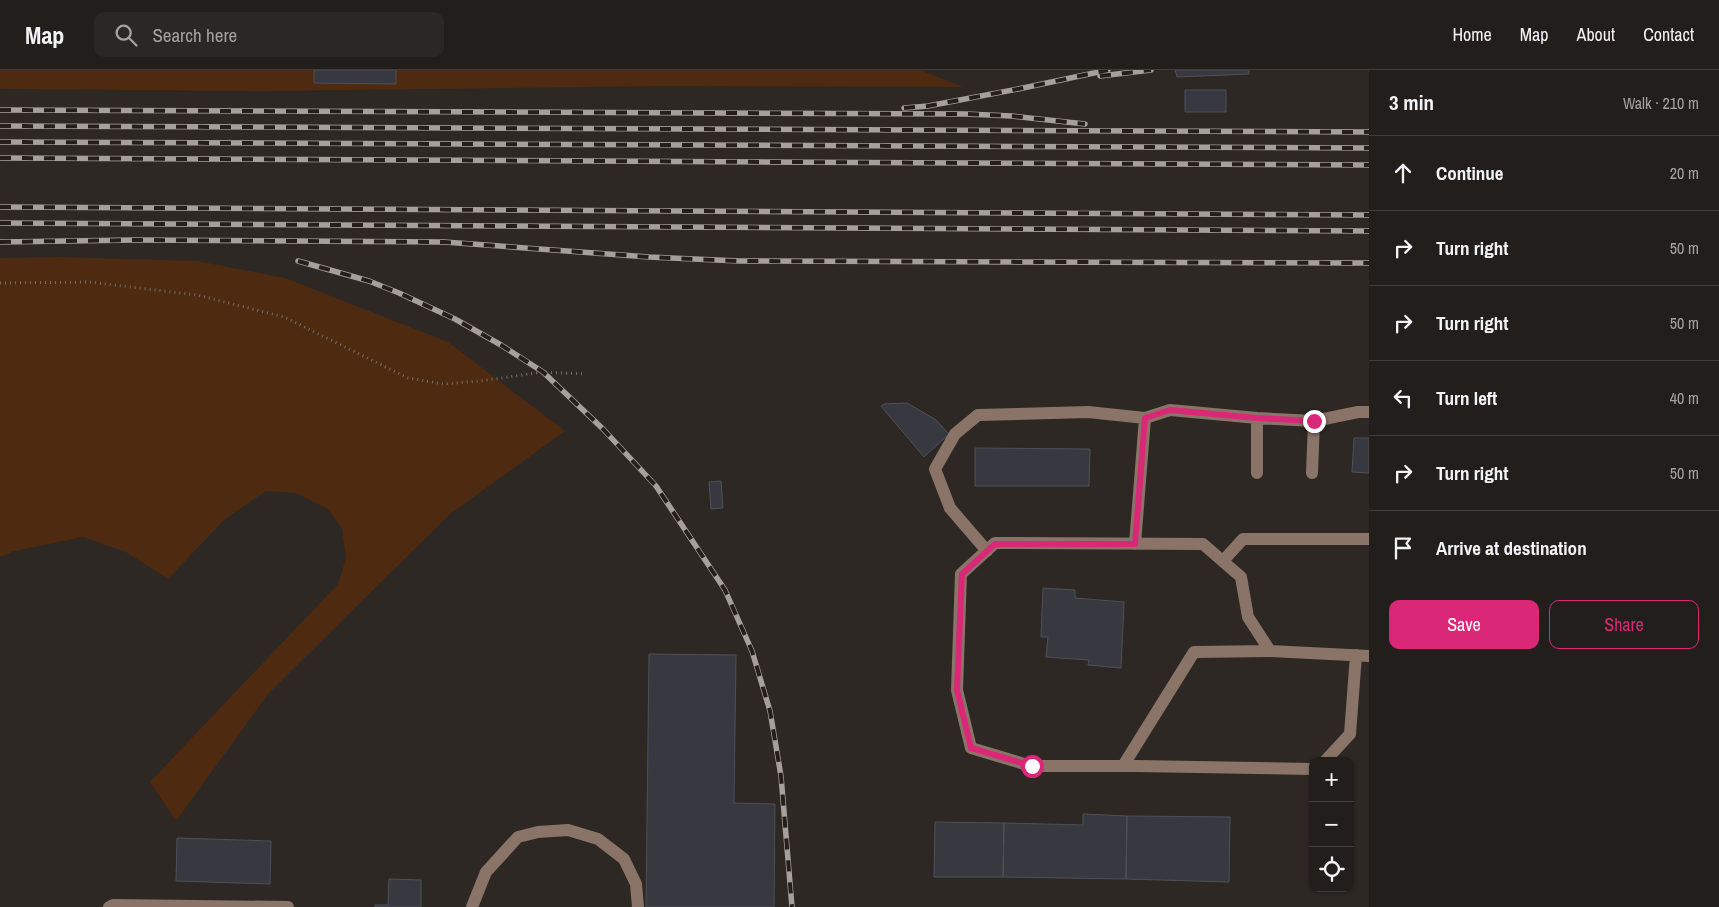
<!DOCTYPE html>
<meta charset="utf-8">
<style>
body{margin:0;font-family:"Archivo Narrow",sans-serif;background:#2a2724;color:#f1f3f6}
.controls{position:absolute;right:15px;bottom:15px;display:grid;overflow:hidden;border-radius:10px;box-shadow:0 1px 4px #0004}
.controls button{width:45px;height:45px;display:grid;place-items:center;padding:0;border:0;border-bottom:1px solid #3f3c3a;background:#221e1b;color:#f1f3f6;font:25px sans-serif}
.stop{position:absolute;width:15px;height:15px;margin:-11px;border:4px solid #db2777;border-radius:50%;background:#fff}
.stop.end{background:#db2777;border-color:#fff;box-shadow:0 1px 5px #0008}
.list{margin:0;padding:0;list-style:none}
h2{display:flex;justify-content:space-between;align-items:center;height:65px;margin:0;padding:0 20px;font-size:21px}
h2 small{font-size:16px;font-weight:400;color:#a2a2a3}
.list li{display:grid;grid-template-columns:32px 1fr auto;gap:15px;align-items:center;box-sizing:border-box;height:75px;padding:0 20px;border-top:1px solid #3f3c3a}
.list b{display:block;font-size:19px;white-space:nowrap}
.list em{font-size:16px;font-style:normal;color:#a2a2a3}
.actions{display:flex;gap:10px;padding:15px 20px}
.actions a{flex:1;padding:11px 0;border:1px solid #db2777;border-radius:10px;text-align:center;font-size:18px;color:#db2777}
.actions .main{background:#db2777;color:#fff}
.icon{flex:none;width:28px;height:28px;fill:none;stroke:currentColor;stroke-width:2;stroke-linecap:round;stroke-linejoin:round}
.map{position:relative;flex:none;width:1369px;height:837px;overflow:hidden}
header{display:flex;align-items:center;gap:30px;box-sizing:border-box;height:70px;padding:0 25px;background:#221e1b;border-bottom:1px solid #3f3c3a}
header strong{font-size:24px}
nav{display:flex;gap:28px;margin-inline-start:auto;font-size:18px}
.search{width:350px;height:45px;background:#2a2724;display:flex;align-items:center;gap:12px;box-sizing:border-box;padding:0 18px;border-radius:10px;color:#a2a2a3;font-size:19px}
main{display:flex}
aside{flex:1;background:#221e1b}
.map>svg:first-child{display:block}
.green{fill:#4e2a10}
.building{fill:#383940;stroke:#4f5057}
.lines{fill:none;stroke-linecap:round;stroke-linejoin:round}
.path{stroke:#736e6a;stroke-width:3;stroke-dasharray:1 4;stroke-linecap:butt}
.minor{stroke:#897467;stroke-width:12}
.rail-casing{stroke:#a5a09d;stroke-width:5.5}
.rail{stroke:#251e1a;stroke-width:4;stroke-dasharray:11;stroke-linecap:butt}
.route{stroke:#db2777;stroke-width:6}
</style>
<header>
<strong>Map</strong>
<div class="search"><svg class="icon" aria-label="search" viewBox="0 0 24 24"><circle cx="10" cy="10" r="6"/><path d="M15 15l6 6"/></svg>Search here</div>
<nav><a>Home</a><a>Map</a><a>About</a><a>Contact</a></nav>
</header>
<main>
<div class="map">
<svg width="1369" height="837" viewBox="0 0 1369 837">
<rect width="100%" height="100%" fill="#2e2824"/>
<!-- green -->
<path class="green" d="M0,0h920l43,17 -306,-1 -389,5 -268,-2z
M60,187l137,4 88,17 163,64 117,89 -115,83 -182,180 -92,127 -26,-39 188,-198 8,-26 -4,-30 -14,-19 -32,-16 -30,-2 -41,28 -57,60 -42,-27 -43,-15 -69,14 -14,6v-299z"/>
<!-- building -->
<path class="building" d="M314,0h82v14l-82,-1z
M1175,0h74v4l-72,3z
M1185,20h41v22h-41z
M907,333l29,17 13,14 -25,23 -43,-51 3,-2z
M1354,368h15v35l-17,-1z
M975,378l115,1 -1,37h-114z
M721,411l2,27 -12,1 -2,-27z
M1043,518l32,2v8l49,4 -3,66 -33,-3 1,-5 -43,-3 2,-20h-7z
M649,584l87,1 -2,148 41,1 -1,103h-128z
M1083,744l44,2 -1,63 -123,-2 1,-54 79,2z
M1127,746l103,1 -1,65 -103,-3z
M935,752l69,1 -1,54h-69z
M177,768l94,3 -1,43 -94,-3z
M389,809l32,1v27h-46v-2h13z"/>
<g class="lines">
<!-- path -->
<path class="path" d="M0,213l89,-1 108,13 87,22 124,61 35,6 37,-3 63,-9 42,2"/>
<!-- minor -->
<path class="minor" d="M1257,403v-55
M1312,403l2,-52
M1135,474l10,-126 25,-8 87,8 57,3 44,-9h11
M987,481l-37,-43 -15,-39 20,-35 23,-19 110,-3 57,6
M1223,491l20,-22h126
M1325,691l25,-27 6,-79
M1123,696l71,-114 76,-1
M1313,699l-177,-3h-105l-60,-18 -14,-58 4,-116 34,-31 208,1 38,33 7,40 22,34 99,5
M109,837l4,-2 175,2
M472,837l14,-35 32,-35 20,-5 30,-2 30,9 26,20 12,25 2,23"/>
<!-- rail casing -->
<g class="rail-casing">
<path id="rail" d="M1100,6l51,-6
M904,38l24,-2 95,-18 85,-18
M0,40l966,4 46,2 73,8
M0,56l1369,6
M0,72l1369,6
M0,88l1369,7
M0,137l1369,8
M0,153l1369,8
M0,172l136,-2 308,2 205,15 90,4 630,2
M298,191l71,20 30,12 56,26 46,26 42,27 60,57 53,57 69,104 27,61 18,60 11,65 11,131"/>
</g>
<!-- rail -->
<use href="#rail" class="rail"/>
</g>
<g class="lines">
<!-- route -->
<path class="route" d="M1032,696l-61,-18 -14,-58 5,-116 33,-30h140l10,-126 25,-8 87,8 57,3"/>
</g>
</svg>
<div class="controls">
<button>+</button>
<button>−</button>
<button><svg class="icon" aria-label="locate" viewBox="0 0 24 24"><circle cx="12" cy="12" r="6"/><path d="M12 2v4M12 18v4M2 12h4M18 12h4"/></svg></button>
</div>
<div class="stop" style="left:1032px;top:696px"></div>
<div class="stop end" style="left:1314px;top:351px"></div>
</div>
<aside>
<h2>3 min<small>Walk · 210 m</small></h2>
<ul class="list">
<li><svg class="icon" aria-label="ahead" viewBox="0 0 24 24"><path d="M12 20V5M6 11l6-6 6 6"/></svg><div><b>Continue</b></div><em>20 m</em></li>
<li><svg class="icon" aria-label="right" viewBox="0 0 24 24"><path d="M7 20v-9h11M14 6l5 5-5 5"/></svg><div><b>Turn right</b></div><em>50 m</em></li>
<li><svg class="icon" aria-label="right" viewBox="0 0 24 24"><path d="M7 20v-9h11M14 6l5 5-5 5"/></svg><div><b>Turn right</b></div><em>50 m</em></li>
<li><svg class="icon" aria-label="left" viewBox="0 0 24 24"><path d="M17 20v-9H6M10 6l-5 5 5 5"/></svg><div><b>Turn left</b></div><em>40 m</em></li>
<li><svg class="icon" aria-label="right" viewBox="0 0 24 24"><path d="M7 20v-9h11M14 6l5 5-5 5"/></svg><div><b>Turn right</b></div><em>50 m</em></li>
<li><svg class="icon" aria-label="arrive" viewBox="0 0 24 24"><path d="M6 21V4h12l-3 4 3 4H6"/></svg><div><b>Arrive at destination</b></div></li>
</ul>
<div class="actions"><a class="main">Save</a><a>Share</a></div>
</aside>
</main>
